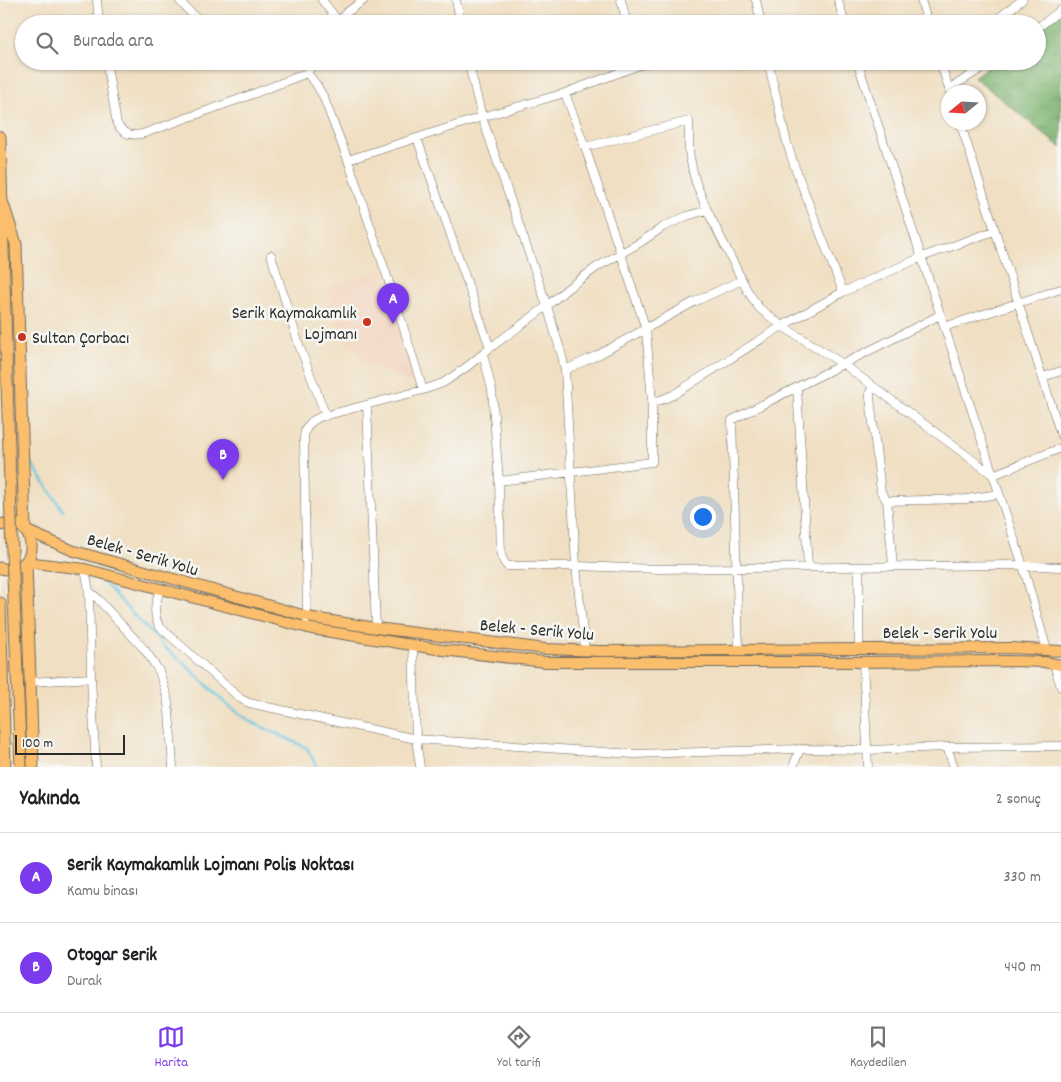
<!DOCTYPE html>
<html lang="tr">
<meta charset="utf-8">
<style>
body{margin:0;font-family:Dekko,sans-serif;background:#f6f6f6;color:#202124}
.compass{position:absolute;left:941px;top:85px;width:45px;height:45px;border-radius:50%;background:#fff;box-shadow:0 1px 4px #0004;rotate:252deg}
.scale{position:absolute;left:15px;bottom:12px;width:110px;box-sizing:border-box;padding-left:5px;border:2px solid #2b2b2b;border-top:0;font-size:14px;line-height:18px;white-space:nowrap;color:#2b2b2b;-webkit-text-stroke:4px #f6f6f2;paint-order:stroke}
.you{position:absolute;left:702px;top:516px;width:18px;height:18px;margin:-12px;border:4px solid #fff;border-radius:50%;background:#1a73e8;box-shadow:0 0 0 8px #1a73e833}
.badge{display:grid;place-items:center;width:32px;height:32px;border-radius:50%;background:#7c3aed;color:#fff;font-size:16px;font-weight:700}
.pin{position:absolute;translate:-50% -41px;filter:drop-shadow(0 1px 2px #0008)}
.pin::after{content:'';position:absolute;top:26px;width:18px;height:15px;background:inherit;clip-path:polygon(0 0,100% 0,50% 100%)}
.list{margin:0;padding:0;list-style:none}
h2{display:flex;justify-content:space-between;align-items:center;height:65px;margin:0;padding:0 20px;font-size:21px}
h2 small{font-size:16px;font-weight:400;color:#757577}
.list li{display:grid;grid-template-columns:32px 1fr auto;gap:15px;align-items:center;box-sizing:border-box;height:90px;padding:0 20px;border-top:1px solid #e0e0e0}
.list b{display:block;font-size:19px;white-space:nowrap}
.list p{margin:0;font-size:16px;white-space:nowrap;color:#757577}
.list em{font-size:16px;font-style:normal;color:#757577}
.icon{flex:none;width:28px;height:28px;fill:none;stroke:currentColor;stroke-width:2;stroke-linecap:round;stroke-linejoin:round}
.map{position:relative;flex:none;width:1061px;height:767px;overflow:hidden}
.search{position:absolute;background:#fff;box-shadow:0 1px 4px #0004;left:15px;right:15px;top:15px;height:55px;display:flex;align-items:center;gap:12px;box-sizing:border-box;padding:0 18px;border-radius:28px;color:#757577;font-size:19px}
.sheet{height:245px;background:#fff}
nav{display:flex;justify-content:space-around;align-items:center;box-sizing:border-box;height:70px;border-top:1px solid #e0e0e0;background:#fff;font-size:14px;color:#757577}
nav a{display:grid;justify-items:center;gap:2px}
nav .on{color:#7c3aed}
.map>svg:first-child{display:block}
.built{fill:#f3d4be}
.forest{fill:url(#forest-crowns);stroke:#546f4d}
.lines{fill:none;stroke-linecap:round;stroke-linejoin:round}
.stream{stroke:#63c7e1;stroke-width:2.5}
.minor-casing{stroke:#706a60;stroke-width:9}
.major-casing{stroke:#706a60;stroke-width:12}
.highway-casing{stroke:#706a60;stroke-width:13}
.minor{stroke:#fff;stroke-width:8}
.major{stroke:#fabe6d;stroke-width:10}
.highway{stroke:#fabe6d;stroke-width:11}
.highway-bridge-casing{stroke:#706a60;stroke-width:13;stroke-linecap:butt}
.highway-bridge{stroke:#fabe6d;stroke-width:11}
.poi-dot{fill:#c8321e;stroke:#f6f6f2;stroke-width:2}
.labels{text-anchor:middle;stroke-width:5;stroke-linejoin:round;paint-order:stroke}
.poi-label{font-size:18px;fill:#2b2b2b;stroke:#f6f6f2;text-anchor:end}
.street-label{font-size:18px;fill:#2b2b2b;stroke:#f6f6f2}
</style>
<div class="map">
<svg width="1061" height="767" viewBox="0 0 1061 767">
<defs>
<pattern id="forest-crowns" width="20" height="18" patternUnits="userSpaceOnUse" patternTransform="scale(1.25)"><rect width="20" height="18" fill="#7eb36f"/><path d="M2 6a3 3 0 1 1 6 0M12 15a3 3 0 1 1 6 0" fill="none" stroke="#67925b"/></pattern>
</defs>
<rect width="100%" height="100%" fill="#f6f6f2"/>
<filter id="ink" filterUnits="userSpaceOnUse"><feTurbulence type="fractalNoise" baseFrequency=".02" numOctaves="2"/><feDisplacementMap in="SourceGraphic" scale="10" xChannelSelector="R" yChannelSelector="G"/><feConvolveMatrix kernelMatrix="1 2 1 2 8 2 1 2 1" color-interpolation-filters="sRGB"/></filter>
<filter id="wash" filterUnits="userSpaceOnUse"><feTurbulence type="fractalNoise" baseFrequency=".0096" numOctaves="4" result="noise"/><feDisplacementMap in="SourceGraphic" scale="20" xChannelSelector="R" yChannelSelector="G"/><feGaussianBlur stdDeviation="1.12" result="paint"/><feColorMatrix in="noise" values="0 0 0 0 0 0 0 0 0 0 0 0 0 0 0 0 0 1.4 0 .05"/><feComposite in="paint" operator="in"/></filter>
<g filter="url(#wash)">
<rect width="100%" height="100%" fill="#f0dfc2"/>
<!-- built -->
<path class="built" d="M382,270l35,116 -56,-26 -21,-27 -14,-46z"/>
<!-- forest -->
<path class="forest" d="M1061,12v136l-87,-71 21,-16h42v-31z"/>
<g class="lines">
<!-- stream -->
<path class="stream" d="M27,456l36,55
M103,582l62,66 18,14 42,41 26,19 35,16 21,10 10,19"/>
</g>
</g>
<g filter="url(#ink)">
<g class="lines">
<!-- minor casing -->
<g class="minor-casing">
<path id="minor" d="M97,0l2,24
M179,0l7,8 17,16
M322,0l16,21
M456,0l5,24
M621,0l6,24
M756,0l5,24
M838,0l7,24
M921,0l7,24
M337,24l9,-11 18,-13
M991,24l31,-24
M1037,28l24,-18
M106,61l11,63c7,11 16,13 28,9l100,-36 62,-24 9,11 7,12 25,64 47,140 28,90
M468,61l14,56 65,189 15,50 3,14 11,196 9,84
M768,61l19,82 7,22 49,127
M857,61l166,505 24,84
M940,61l10,31
M307,73l8,-12
M949,89l44,-28
M960,122l101,313
M417,138l73,210
M585,147l104,-26v31l4,20 3,11 11,27 40,80 12,18 23,18 61,38 150,111
M348,160l134,-43 83,-24 72,-27 19,-5
M271,255l28,90 27,71
M944,327l117,-38
M483,354l9,36 7,91 2,74 3,7 3,4h69l82,3 353,-4 50,2
M565,370l33,-15 96,-53 48,-22
M1043,377l18,-6
M873,387l-3,5v6l11,94 6,9 6,65
M797,388l11,178
M652,401l9,-1 12,-5 109,-69 61,-34 79,-35 72,-26
M367,405l9,223
M993,475l68,-27
M499,481l153,-19v-61l-6,-72 -61,-182 -20,-54
M887,501l79,-2 33,-5
M859,567v82
M85,569l4,22 2,87 5,89
M160,589c-4,14 -8,23 -1,37l82,73 8,4 167,36 218,15 166,-5 67,1 80,-3 114,-1
M89,591l7,6 49,53 14,21 8,25 2,15 4,56
M307,619l-3,-180c0,-11 6,-18 16,-22l103,-27 20,-7 25,-17 22,-18 57,-42 20,-17 30,-22 44,-25 22,-15 24,-11 20,-6
M413,646l3,93 4,28
M739,650l-7,-230 208,-105
M863,662l5,105
M1054,664l7,23
M31,682l60,-4
M947,747l7,20
M793,767l7,-18"/>
</g>
<!-- major casing -->
<g class="major-casing">
<path id="major" d="M25,530l49,21 239,67 63,10 170,21 54,2 412,-3 49,3
M26,562l59,7 227,60 131,21 102,12h300l163,-1 36,1 17,3"/>
</g>
<!-- highway casing -->
<g class="highway-casing">
<path id="highway" d="M0,137l3,111
M2,201l14,43 9,286
M0,525c39,-13 44,53 0,43
M26,562l7,205
M0,603l5,164"/>
</g>
<!-- minor -->
<use href="#minor" class="minor"/>
<!-- major -->
<use href="#major" class="major"/>
<!-- highway -->
<use href="#highway" class="highway"/>
<!-- highway-bridge casing -->
<g class="highway-bridge-casing">
<path id="highway-bridge" d="M3,248l9,305 9,214"/>
</g>
<!-- highway-bridge -->
<use href="#highway-bridge" class="highway-bridge"/>
</g>
</g>
<!-- markers -->
<g class="poi-dot">
<circle cx="367" cy="322" r="5"/>
<circle cx="22" cy="337" r="5"/>
</g>
<g class="labels">
<!-- poi labels -->
<g class="poi-label">
<text x="357" y="318">Serik Kaymakamlık<tspan x="357" dy="21">Lojmanı</tspan></text>
<text x="32" y="343" text-anchor="start">Sultan Çorbacı</text>
</g>
<!-- street labels -->
<g class="street-label">
<text transform="translate(143 554) rotate(16)" y="6">Belek - Serik Yolu</text>
<text transform="translate(537 629) rotate(5)" y="6">Belek - Serik Yolu</text>
<text x="940" y="638">Belek - Serik Yolu</text>
</g>
</g>
</svg>
<svg class="compass" viewBox="-18 -18 36 36"><path d="M0-13l5 13h-10z" fill="#e53935"/><path d="M0 13l5-13h-10z" fill="#757577"/></svg>
<div class="scale">100 m</div>
<div class="you"></div>
<div class="pin badge" style="left:393px;top:324px">A</div>
<div class="pin badge" style="left:223px;top:480px">B</div>
<div class="search"><svg class="icon" aria-label="search" viewBox="0 0 24 24"><circle cx="10" cy="10" r="6"/><path d="M15 15l6 6"/></svg>Burada ara</div>
</div>
<section class="sheet">
<h2>Yakında<small>2 sonuç</small></h2>
<ul class="list">
<li><span class="badge">A</span><div><b>Serik Kaymakamlık Lojmanı Polis Noktası</b><p>Kamu binası</p></div><em>330 m</em></li>
<li><span class="badge">B</span><div><b>Otogar Serik</b><p>Durak</p></div><em>440 m</em></li>
</ul>
</section>
<nav>
<a class="on"><svg class="icon" aria-label="map" viewBox="0 0 24 24"><path d="M3 6l6-2 6 2 6-2v14l-6 2-6-2-6 2zM9 4v14M15 6v14"/></svg>Harita</a>
<a><svg class="icon" aria-label="directions" viewBox="0 0 24 24"><path d="M12 3l9 9-9 9-9-9zM9 14v-3h6M13 9l2 2-2 2"/></svg>Yol tarifi</a>
<a><svg class="icon" aria-label="saved" viewBox="0 0 24 24"><path d="M7 4h10v16l-5-4-5 4z"/></svg>Kaydedilen</a>
</nav>
